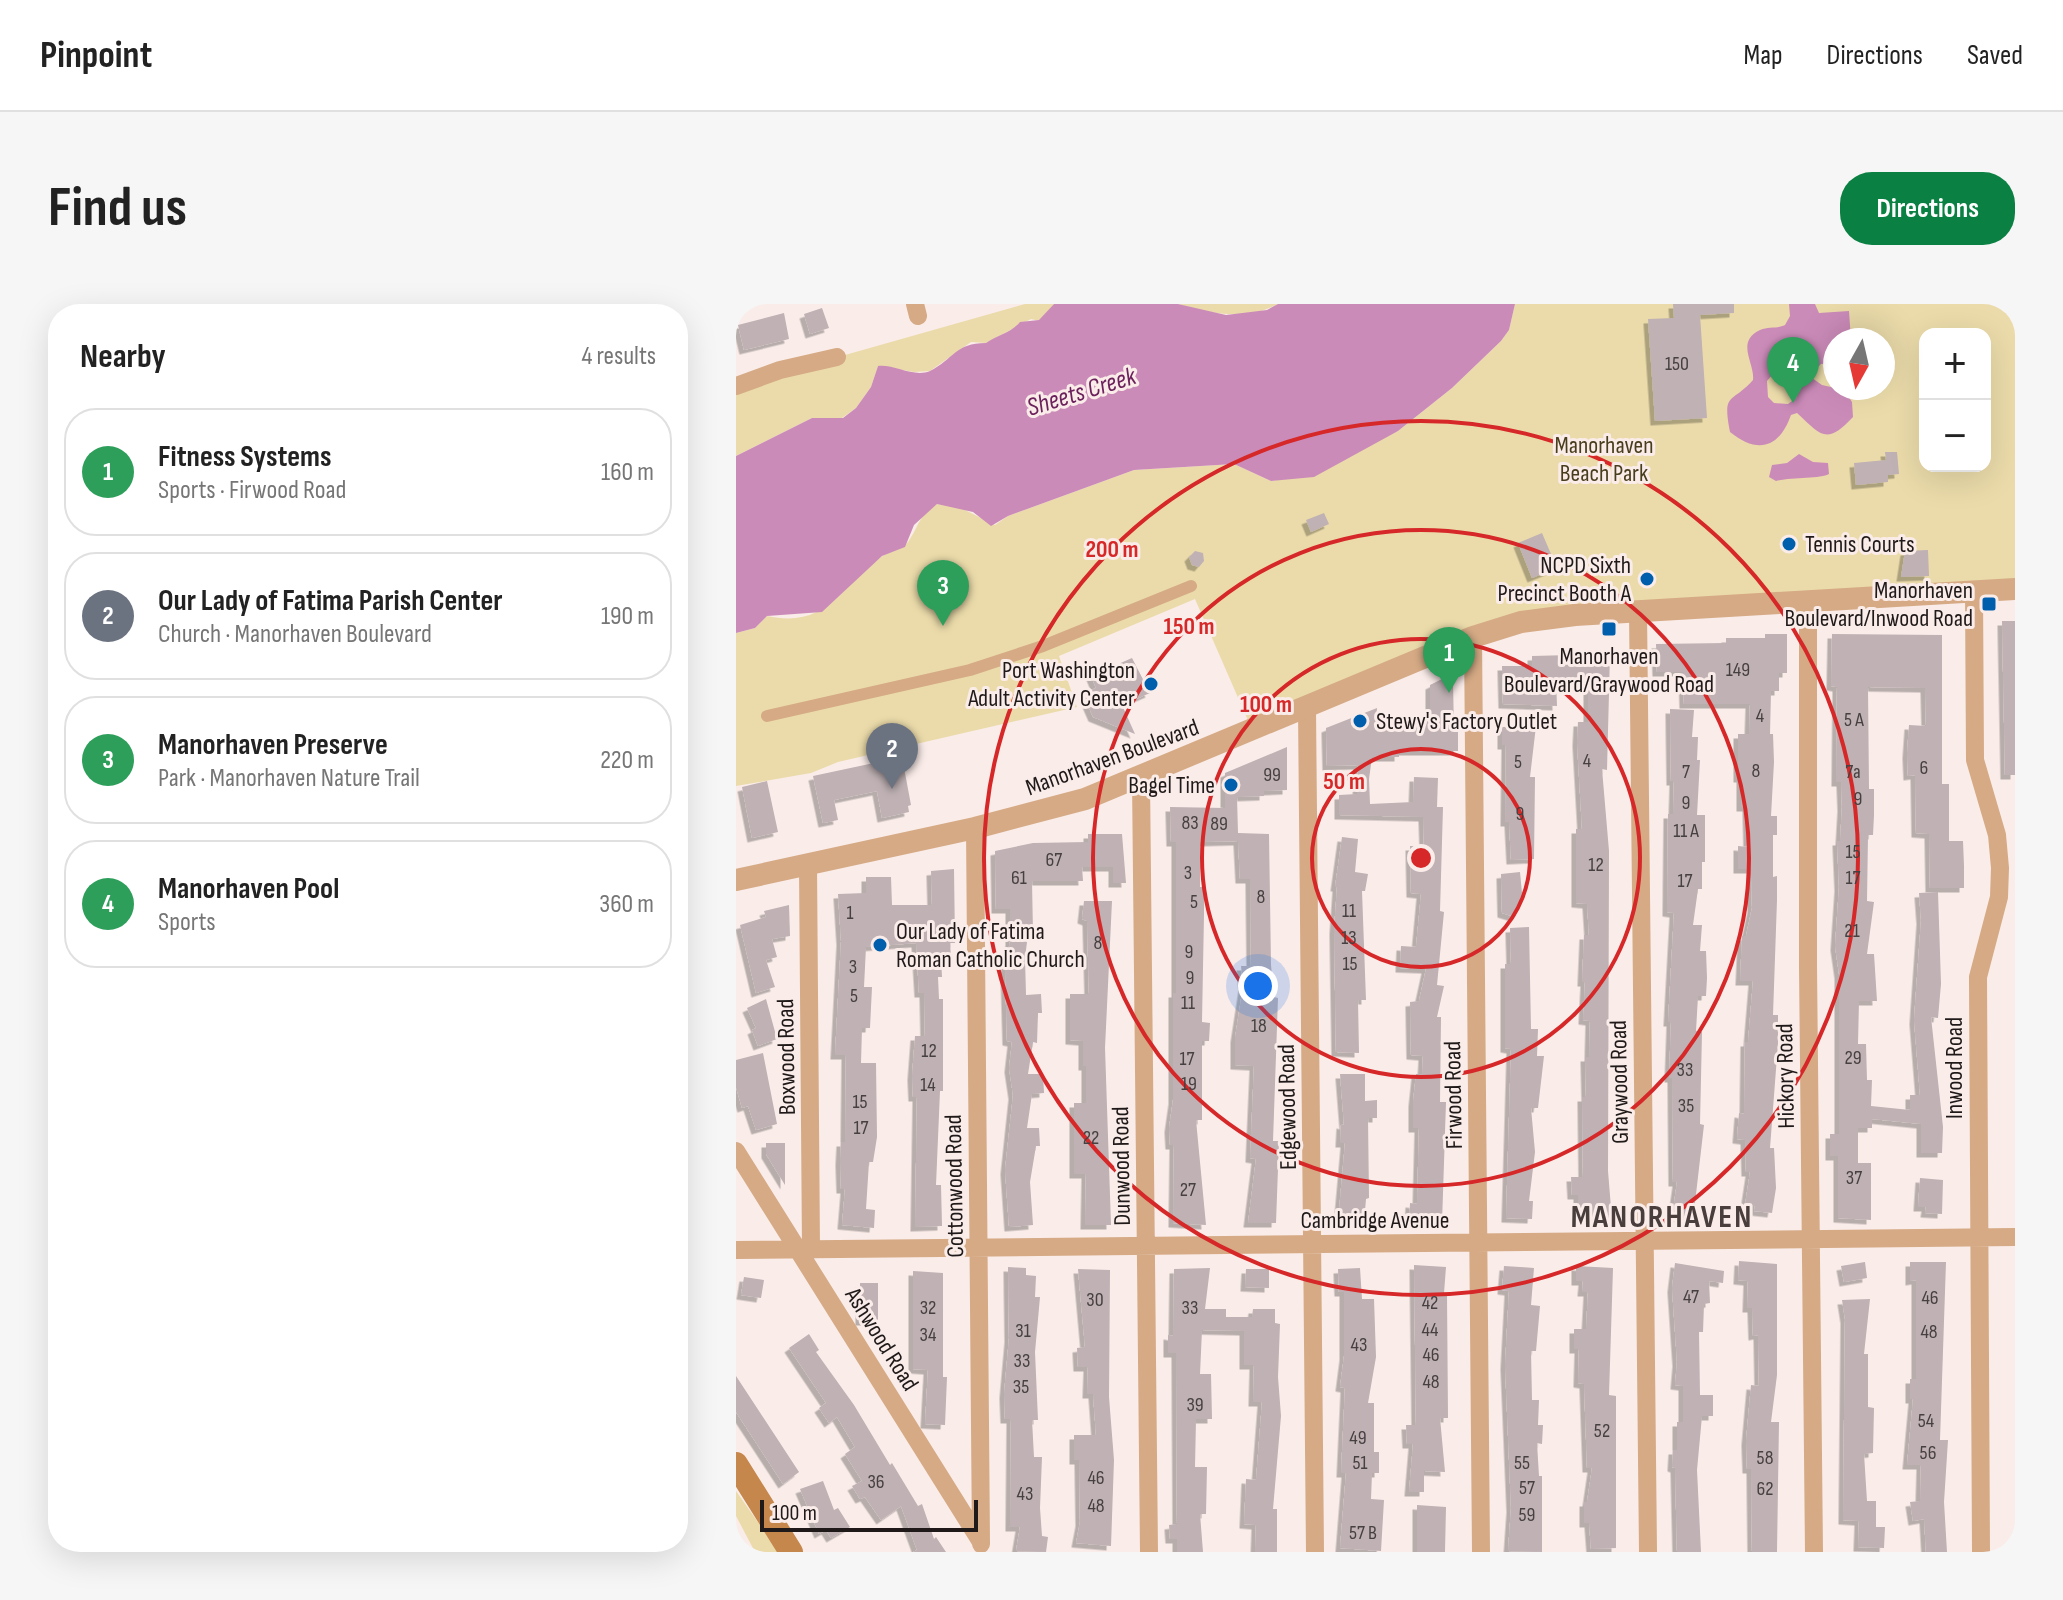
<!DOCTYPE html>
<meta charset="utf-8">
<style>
body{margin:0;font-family:"Sofia Sans Condensed",sans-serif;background:#f6f6f6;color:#222}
.controls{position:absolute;right:24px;top:24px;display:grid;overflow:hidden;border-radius:16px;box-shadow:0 8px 32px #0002}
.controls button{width:72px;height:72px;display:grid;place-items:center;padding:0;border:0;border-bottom:2px solid #e0e0e0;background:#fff;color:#222;font:40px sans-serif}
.compass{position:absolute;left:1087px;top:24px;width:72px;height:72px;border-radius:50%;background:#fff;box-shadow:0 8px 32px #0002;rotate:188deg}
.scale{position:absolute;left:24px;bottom:20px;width:218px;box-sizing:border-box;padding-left:8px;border:4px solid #1f1a19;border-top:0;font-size:22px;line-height:28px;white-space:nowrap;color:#1f1a19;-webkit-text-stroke:6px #faece9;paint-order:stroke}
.you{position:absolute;left:522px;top:682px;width:28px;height:28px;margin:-20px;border:6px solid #fff;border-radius:50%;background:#1a73e8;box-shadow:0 0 0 12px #1a73e833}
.badge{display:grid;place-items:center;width:52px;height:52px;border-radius:50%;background:#0b8043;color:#fff;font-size:26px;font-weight:700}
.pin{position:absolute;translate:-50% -66px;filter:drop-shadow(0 2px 4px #0008)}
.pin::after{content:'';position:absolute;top:42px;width:28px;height:24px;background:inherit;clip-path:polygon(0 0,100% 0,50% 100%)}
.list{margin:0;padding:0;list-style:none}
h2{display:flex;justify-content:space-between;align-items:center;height:104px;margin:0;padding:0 32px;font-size:34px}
h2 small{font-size:26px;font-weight:400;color:#767676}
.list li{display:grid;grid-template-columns:52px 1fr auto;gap:24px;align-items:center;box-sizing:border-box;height:128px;margin:0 16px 16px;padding:0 16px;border:2px solid #e0e0e0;border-radius:32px}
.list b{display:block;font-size:30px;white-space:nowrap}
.list p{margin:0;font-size:26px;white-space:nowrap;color:#767676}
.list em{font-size:26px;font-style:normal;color:#767676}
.map{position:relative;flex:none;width:1279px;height:1248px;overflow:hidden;border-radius:32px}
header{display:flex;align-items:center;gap:48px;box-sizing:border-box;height:112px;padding:0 40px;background:#fff;border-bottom:2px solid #e0e0e0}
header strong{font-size:38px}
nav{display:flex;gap:44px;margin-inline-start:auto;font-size:28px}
.intro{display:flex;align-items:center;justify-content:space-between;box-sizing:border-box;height:192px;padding:0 48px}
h1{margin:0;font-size:56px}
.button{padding:20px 36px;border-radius:32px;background:#0b8043;color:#fff;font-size:28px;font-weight:700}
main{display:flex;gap:48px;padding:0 48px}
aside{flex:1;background:#fff;border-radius:32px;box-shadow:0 8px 32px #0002}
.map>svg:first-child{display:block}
.green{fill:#ebdbaa;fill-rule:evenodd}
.water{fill:#cb8bb9}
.building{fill:#bfb1b4;filter:url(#shadow)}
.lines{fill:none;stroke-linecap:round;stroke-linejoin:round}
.pedestrian{stroke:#d5aa85;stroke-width:12}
.minor{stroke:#d5aa85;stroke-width:18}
.tertiary{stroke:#d5aa85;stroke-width:22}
.secondary{stroke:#c5874b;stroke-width:24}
.ring{fill:none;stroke:#d62828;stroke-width:4}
.poi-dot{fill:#005fac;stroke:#faece9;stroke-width:3}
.labels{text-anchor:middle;stroke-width:6;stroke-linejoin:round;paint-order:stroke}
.number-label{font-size:20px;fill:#474040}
.park-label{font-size:24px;fill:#483d1c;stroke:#faece9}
.poi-label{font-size:24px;fill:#1f1a19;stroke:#faece9;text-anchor:end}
.street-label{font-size:24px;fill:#1f1a19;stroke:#faece9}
.water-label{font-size:26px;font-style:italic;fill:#6c215c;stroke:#faece9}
.district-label{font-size:32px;font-weight:bold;letter-spacing:2px;fill:#493e3c;stroke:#faece9}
.centre{fill:#d62828;stroke:#faece9;stroke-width:4}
.ring-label{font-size:24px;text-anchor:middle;font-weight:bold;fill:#d62828;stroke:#faece9;stroke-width:6;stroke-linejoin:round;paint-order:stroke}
</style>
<header>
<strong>Pinpoint</strong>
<nav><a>Map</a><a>Directions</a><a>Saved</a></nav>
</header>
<div class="intro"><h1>Find us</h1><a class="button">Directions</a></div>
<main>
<aside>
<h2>Nearby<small>4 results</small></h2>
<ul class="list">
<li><span class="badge" style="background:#2e9e5b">1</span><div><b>Fitness Systems</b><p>Sports · Firwood Road</p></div><em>160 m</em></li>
<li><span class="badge" style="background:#6b7280">2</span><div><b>Our Lady of Fatima Parish Center</b><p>Church · Manorhaven Boulevard</p></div><em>190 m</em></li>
<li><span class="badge" style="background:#2e9e5b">3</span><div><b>Manorhaven Preserve</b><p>Park · Manorhaven Nature Trail</p></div><em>220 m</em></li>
<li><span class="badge" style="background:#2e9e5b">4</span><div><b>Manorhaven Pool</b><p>Sports</p></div><em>360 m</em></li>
</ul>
</aside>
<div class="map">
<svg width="1279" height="1248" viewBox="0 0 1279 1248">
<defs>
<filter id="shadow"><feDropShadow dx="-4.5" dy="4.5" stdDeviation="0" flood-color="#0004"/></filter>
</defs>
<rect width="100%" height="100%" fill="#faece9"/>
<!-- green -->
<path class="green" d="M289,0h29l-14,17 -9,-2 -45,24 -15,-1 -41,29 -16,1 -36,-6 -7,21 -15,21 -14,10h-30l-76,38v-70z
M442,0h100c-32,17 -67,10 -100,0z
M779,0h500v285l-494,33 -268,110 -58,-133 -136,57 18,51 -239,55 -27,11 -75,13v-153l19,-5 12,-12c61,13 74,-30 114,-59 9,-7 19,-5 27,-15 12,-17 8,-23 29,-38l20,2 38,19 13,-9 126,-46 100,-6 37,17 14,-2 113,-48 54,-43 49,-47 8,-11zM1189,30h60v132h-60zM1099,36h48v48h-48z
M0,1187l43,61h-24l-19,-36z"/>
<!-- water -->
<path class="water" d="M318,0h124l48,11 41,-5 11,-6h237l-6,26 -8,11 -49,47 -54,43 -84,46 -43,4 -37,-17 -100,6 -126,46 -17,10 -18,-14 -36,-8 -23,21 -9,22 -23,9 -60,56 -55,4 -12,12 -19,5v-177l76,-38h31l13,-10 15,-21 7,-21c16,-2 36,12 52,5 24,-12 25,-28 56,-28 11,-8 25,-10 34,-21l19,-2z
M1053,0h26l4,9 30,-2 2,29h-16v23l-14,1 -5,5 -7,-1 -8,-12h-13l-21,25 1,16 6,6 14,1 8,-6 8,-18 8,-2 10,7 22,5 8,12 1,15c-27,29 -32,18 -56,-4l-6,2c-12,34 -34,39 -61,17 -8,-41 2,-28 23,-52 2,-17 -18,-38 7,-50 9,-4 17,-1 25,-5l5,-9z
M1063,150l14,8 15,1 1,11c-8,5 -38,3 -53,7l-7,-4 3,-12 15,-2z"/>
<!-- building -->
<path class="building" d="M937,0h61v9l-34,2 7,103 -52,3 -7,-102 26,-1z
M86,4l7,20 -19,6 -6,-20z
M48,9l5,26 -45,11 -6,-25z
M1149,148h12l2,22 -11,1v7l-32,3 -2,-22 32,-3z
M588,209l5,11 -18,8 -5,-12z
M806,229l15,35 -25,10 -14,-35z
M1192,246l1,26 -28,1 4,-26z
M459,247l8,2 1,8 -5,6 -7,-2 -3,-8z
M1266,317h13v154h-10z
M1029,330h22v39h-8v18h-8l-1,43h3l1,28 -3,54h6v19h-4v42l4,-1v24l-4,115h5v28l-8,105h4l2,40 -4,25 -18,-2 1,-5 -10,-1 5,-33h-4l-1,-32 -8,-1 2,-26 5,1 1,-72h3l5,-61h-13l2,-45h4l6,-28 -1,-39h-13v-23l10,1 -1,-40h-6v-29h-3v-44h11l1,-30h-66l-1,-32h-26l-1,-28 70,-1v-5h39z
M1096,330l110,1v149h7v57h14l1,25v22h-34l-1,-54 -13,-1 -1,-58 -7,1 -1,-22 2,-29 17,1 -1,-38 -57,-1 1,102h5v26l-1,20h-5l-1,66 7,1 -7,52h7l3,47h-18l-1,43h8l1,36h5l-1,26 39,4v-15h10l-6,-75 7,-100 -2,-27 19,-1 3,92 -3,34 -7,-1 12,110 -1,26h-21v-29l-49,-5v9h-14v35h13v57l-33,-2v-62h-8v-22h9v-160l-4,-28 4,-59 -2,-46h3l2,-34 -1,-25h-5l1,-95 -6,-1z
M874,350l-3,116 -5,-1 7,82 -1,320 4,49h-34v-25h-6l-1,-18h12l-1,-80h4l-1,-40h4l1,-36 -7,-1 2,-38h-3l2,-47h5l-2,-31 -11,-1v-74h6l-5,-87 1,-20h10v-43l-32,1 1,26 -54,-2 -1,-38h30v-10z
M396,354l18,35 -28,12 13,29 -42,-17 -10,-23 13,-6 -5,-12z
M708,374l9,3 1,50h4v20h-59v6h-27l-3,22 1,25 43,-2 1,-25 24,1 -1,29h6l-3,104 4,1 -7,73 7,1 -7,31h4l-1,85h6l-4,121 -33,-2 1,-18 7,1 2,-76h-6v-26l3,-28h6l1,-18 -12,-1 -1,-53 9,-1 7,-32 -26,-1 1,-22 15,1 5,-53 -10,-1 -1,-47h14l-1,-29 -84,-2v-20l18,-1 1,-29 -31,1 -1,-38 51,-20 -1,16 54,-4v-35z
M934,405l24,1 -2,27h6l-1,23h3l-3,55h8v47h-3v27h-4l-5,36h9l-2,26h6l1,27 -1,18h-8l-2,35 6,1 -2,92 4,1 -11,95 -21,-3 5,-35h-4l-1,-104h-3l2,-56h-3l6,-109 -7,-1 1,-98h5l1,-33h-3z
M800,422l-6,51h5l-1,82 -23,1 -2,-38h-4l1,-77h-4v-18z
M551,443v43l-23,1v5l-27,1 1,36 31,1 2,131 3,32 4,1 -5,143h6l-3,82h-28l8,-64 -6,-1 4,-92 -19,-1v-27l8,-52 -2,-20h10l-1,-87h-10l-2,-38 -38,1v45h4v27l-2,108 8,1 -1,18h-7v79h-6l10,105 -33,-2 1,-78h-4l-1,-17 4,-28v-107h3v-151h-5l-1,-35 55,1v-35z
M166,453l9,48 -3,1 1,6 -27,6 -5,-27 -43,9 4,20 -15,3 -10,-47z
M31,477l11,51 -26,6 -10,-51z
M352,530h34l4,49h-13v-16h-31l1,14h-51l1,53h-5l-3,24 1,37 15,-1 1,19h-4l-1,30 -4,-1 -5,32h15l1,19 -12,1 -5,34h12l1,18h-4l-6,36 3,43 -24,2 -4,-57 8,-75 -4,-27 3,-26 -5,-1 -2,-72 5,-28v-32h-14l-1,-58 38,-8 55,-1z
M606,533l16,2 -3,33 13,2 -3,17h-3l4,109h-8l1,53 -23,-1 -2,-122 3,-43h-2z
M218,565l1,74h-5l1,15h-10l1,19h-4l1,22h4v92h-3l-4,94h5l1,41 -27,1 2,-130h-4l-1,-21 3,-40h10l-1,-43h-5l-3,-50 -50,4 -2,40h8l-2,41h-8l-1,35h15l1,74 -4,25h-4l-3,47 9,1 -1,18 -32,-3 3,-36h-4l-1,-28 1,-19h4l1,-87h-11l6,-114 -3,-47 28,-1v-16h25l1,28h40l-1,-34z
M784,568l2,21 -7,24 -13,-4 -1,-39z
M348,597h28l-7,147 6,177h-26l1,-51h-12v-71h12v-37h-3v-25l-13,-1v-46h19l-2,-73 -5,-2z
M53,601l1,31 -18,3 5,18 -11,3 9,27 -19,6 -16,-68 26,-8 -2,-6z
M793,623l2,102h7l-1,27h7l-6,52h-7l4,44 -6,49h4l-1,18 -26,-1 5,-169 -6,-1v-84h6l-1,-36z
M30,695l11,40 -19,7 -6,-16 4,-2 -9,-20z
M27,749l14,71 -21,6 -8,-24 -6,2 -6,-21v-27z
M604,770h25v27l12,-1v18h-9l1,80 -3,1 -2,24 -26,-1 7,-79h-5l1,-19 3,1z
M30,839h19v42l-19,-31z
M1184,874l23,2 -1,34 -17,-1 1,-6h-8z
M1003,957l38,3v111l-6,47h8l-2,130h-25l-1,-83h-4l-1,-28 5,-56 8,1 -1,-51 -5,1 -1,-28h-5l1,-27 -10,-1z
M1129,958l2,16 -23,4 -3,-16z
M1174,958h36l-6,178h8l-4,62 3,50h-21l-2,-33 -11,2 -3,-19 10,-1 1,-36h-14l6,-66h-3v-20h6v-99l-6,1z
M939,959l49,8 -1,12 -14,-2 1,22 -6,1 -1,28h-4l1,63h13v21h-11l-5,54 4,82h-24l-2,-84 -3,-1 1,-17h4v-28h6v-36l-8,-1 2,-23 -5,-74z
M678,961l32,2 -2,26 3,1 1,124h-8l5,54 -21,-1v21h-15l4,-48h-6l-1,-19h10z
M768,962l30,2 -3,37 9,1 -4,45h-5l1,49h7l-1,25h5l-1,19 -5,-1 2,33h3v76l-34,-1 3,-43 -6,-143 4,-74 -7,-1z
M840,962l37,2 -4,127 7,1v152l-25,1 -2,-26h-5v-21h3l5,-34h-5l-3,-84 -6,-1 1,-34h-5v-20h12l2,-37h-6l1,-11h-7z
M272,963l18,1v7l10,1 -1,21h5l-5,55 3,68h-6l2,37h8l-2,51 2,28 6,1 -2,15 -30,-1 4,-24h-10l1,-108h-6l-1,-25 5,-56z
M474,964l-5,41h21v8h26l1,-8h22v14l5,1 -2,53 3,39 -8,93h4v43h-22l1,-27 -12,-1 2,-45 10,1 6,-78h-9l1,-37h-10v-34l-42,-1 -2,44h11l1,45h-16l-1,48h12l-1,47h-6l3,38h-26v-13h-7l-1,-14 8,-1 -1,-171h-8v-18l5,1 1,-67z
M624,964l2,31h12l2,58 -8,46h6v49h5v21h-7l-1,26 13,1 -3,51 -41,-3 6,-75h-5l4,-85 -5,-1 4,-31v-64h-5l-1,-23z
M342,965l32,1 -1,127 5,63 -3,86 -35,-3 4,-21 -1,-62h-5v-25h22l-3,-41h-6l1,-27h-10l-1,-19 8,-1z
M510,965h23v19l-24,-1z
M177,967l30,2v104h4l-2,48 -20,-1 3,-54 -15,-1z
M8,973l20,3 -3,18 -20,-3z
M124,979h18v38h-18z
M1134,995l-6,55h4v53l6,1 -1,45 -9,1 3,47h9v26h9l-1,21 -26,-1 1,-26 -16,-1 2,-201 -3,-19z
M73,1030l10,16 -3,2 38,53 36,60 2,-2 26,43 4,-2 12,35 2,-2 10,15h-33l4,-2 -16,-44 -20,14 -16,-23 -5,2 -8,-13 10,-5 -17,-27 10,-7 -18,-30 -8,6 -10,-15 7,-5 -37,-55z
M0,1072l63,96 -16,12 -47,-72z
M87,1177l11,29 4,-2 12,19 -19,11 -5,-8 -7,4 -19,-45z
M681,1201l29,2 -1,45h-28z"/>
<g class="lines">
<!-- pedestrian -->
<path class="pedestrian" d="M31,412l203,-46 73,-24 148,-60"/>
<!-- minor -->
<path class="minor" d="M179,0l3,12
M0,82l44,-16 57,-13
M1238,287l1,169 22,75 3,33 -1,29 -21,80 3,575
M1072,296v366l6,586
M902,307l10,941
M737,333l8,915
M571,405l8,843
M405,475l8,773
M239,524l6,716
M72,561l3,384
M0,847l245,391
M0,946l1279,-13"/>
<!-- tertiary -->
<path class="tertiary" d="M0,576l239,-52 110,-29 388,-162 48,-15 54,-7 440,-26"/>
<!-- secondary -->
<path class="secondary" d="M0,1160l55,88"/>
</g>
<!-- distance rings -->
<g class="ring">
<circle cx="685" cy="554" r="109"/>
<circle cx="685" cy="554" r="219"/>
<circle cx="685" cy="554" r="328"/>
<circle cx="685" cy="554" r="437"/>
</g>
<!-- markers -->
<g class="poi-dot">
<circle cx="1053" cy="240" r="8"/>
<circle cx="911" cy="275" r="8"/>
<rect x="1245" y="292" width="16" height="16" rx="4"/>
<rect x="865" y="317" width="16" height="16" rx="4"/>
<circle cx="415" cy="380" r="8"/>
<circle cx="624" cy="417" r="8"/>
<circle cx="495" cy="481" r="8"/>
<circle cx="144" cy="641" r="8"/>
</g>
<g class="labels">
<!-- number labels -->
<g class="number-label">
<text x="941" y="66">150</text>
<text x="1002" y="372">149</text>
<text x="1024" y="418">4</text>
<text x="1118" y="422">5 A</text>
<text x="851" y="463">4</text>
<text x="782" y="464">5</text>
<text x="1188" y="470">6</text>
<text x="1020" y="473">8</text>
<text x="950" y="474">7</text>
<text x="1117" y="474">7a</text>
<text x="536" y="477">99</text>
<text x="1122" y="501">9</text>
<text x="950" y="505">9</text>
<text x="784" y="516">9</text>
<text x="454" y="525">83</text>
<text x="483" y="526">89</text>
<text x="950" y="533">11 A</text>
<text x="1117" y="554">15</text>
<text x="318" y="562">67</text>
<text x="860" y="567">12</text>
<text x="452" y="575">3</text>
<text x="283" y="580">61</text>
<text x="1117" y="580">17</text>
<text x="949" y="583">17</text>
<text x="525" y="599">8</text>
<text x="458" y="604">5</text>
<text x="613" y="613">11</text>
<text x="114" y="615">1</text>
<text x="1116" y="633">21</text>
<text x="613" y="640">13</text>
<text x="362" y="645">8</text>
<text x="453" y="654">9</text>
<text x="614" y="666">15</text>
<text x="117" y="669">3</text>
<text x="454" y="680">9</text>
<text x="118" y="698">5</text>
<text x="452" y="705">11</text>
<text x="523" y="728">18</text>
<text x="193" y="753">12</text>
<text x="1117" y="760">29</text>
<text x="451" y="761">17</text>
<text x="949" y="772">33</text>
<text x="453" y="786">19</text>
<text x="192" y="787">14</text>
<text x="124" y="804">15</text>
<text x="950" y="808">35</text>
<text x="125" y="830">17</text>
<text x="355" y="840">22</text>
<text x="1118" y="880">37</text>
<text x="452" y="892">27</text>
<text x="955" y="999">47</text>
<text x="1194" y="1000">46</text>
<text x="359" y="1002">30</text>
<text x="694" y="1005">42</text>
<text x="192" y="1010">32</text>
<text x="454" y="1010">33</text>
<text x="694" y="1032">44</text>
<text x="287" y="1033">31</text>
<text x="1193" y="1034">48</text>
<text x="192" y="1037">34</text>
<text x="623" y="1047">43</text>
<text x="695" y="1057">46</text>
<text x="286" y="1063">33</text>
<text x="695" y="1084">48</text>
<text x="285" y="1089">35</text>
<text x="459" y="1107">39</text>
<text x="1190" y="1123">54</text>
<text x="866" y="1133">52</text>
<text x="622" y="1140">49</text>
<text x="1192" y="1155">56</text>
<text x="1029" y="1160">58</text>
<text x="624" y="1165">51</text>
<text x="786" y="1165">55</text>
<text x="360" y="1180">46</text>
<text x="140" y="1184">36</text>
<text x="791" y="1190">57</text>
<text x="1029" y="1191">62</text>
<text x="289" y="1196">43</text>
<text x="360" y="1208">48</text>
<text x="791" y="1217">59</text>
<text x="627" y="1235">57 B</text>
</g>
<!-- park labels -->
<g class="park-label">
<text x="868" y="149">Manorhaven<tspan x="868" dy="28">Beach Park</tspan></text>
</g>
<!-- poi labels -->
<g class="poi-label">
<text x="1069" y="248" text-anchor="start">Tennis Courts</text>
<text x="895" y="269">NCPD Sixth<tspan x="895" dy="28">Precinct Booth A</tspan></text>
<text x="1237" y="294">Manorhaven<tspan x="1237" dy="28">Boulevard/Inwood Road</tspan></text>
<text x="873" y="360" text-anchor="middle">Manorhaven<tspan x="873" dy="28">Boulevard/Graywood Road</tspan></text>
<text x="399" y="374">Port Washington<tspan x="399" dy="28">Adult Activity Center</tspan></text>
<text x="640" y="425" text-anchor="start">Stewy's Factory Outlet</text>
<text x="479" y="489">Bagel Time</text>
<text x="160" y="635" text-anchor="start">Our Lady of Fatima<tspan x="160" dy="28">Roman Catholic Church</tspan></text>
</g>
<!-- street labels -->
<g class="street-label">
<text transform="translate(376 453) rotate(-20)" y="8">Manorhaven Boulevard</text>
<text transform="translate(50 753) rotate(-91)" y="8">Boxwood Road</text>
<text transform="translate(1218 764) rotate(-90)" y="8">Inwood Road</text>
<text transform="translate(1049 772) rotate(-91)" y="8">Hickory Road</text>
<text transform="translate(883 778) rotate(-91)" y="8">Graywood Road</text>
<text transform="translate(717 791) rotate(-91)" y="8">Firwood Road</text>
<text transform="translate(551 803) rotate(-91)" y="8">Edgewood Road</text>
<text transform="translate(385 862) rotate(-91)" y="8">Dunwood Road</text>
<text transform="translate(218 882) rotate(-91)" y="8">Cottonwood Road</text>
<text x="639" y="924">Cambridge Avenue</text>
<text transform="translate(146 1035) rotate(58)" y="8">Ashwood Road</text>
</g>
<!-- water labels -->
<g class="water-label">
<text transform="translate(345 87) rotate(-17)" y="9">Sheets Creek</text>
</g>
<!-- district labels -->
<g class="district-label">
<text x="926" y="923">MANORHAVEN</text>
</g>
</g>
<circle cx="685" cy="554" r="12" class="centre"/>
<g class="ring-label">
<text x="376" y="253">200 m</text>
<text x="453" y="330">150 m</text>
<text x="530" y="408">100 m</text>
<text x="608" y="485">50 m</text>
</g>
</svg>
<div class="controls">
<button>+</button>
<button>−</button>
</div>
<svg class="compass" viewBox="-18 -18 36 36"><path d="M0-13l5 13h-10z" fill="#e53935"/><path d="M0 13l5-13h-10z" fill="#767676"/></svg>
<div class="scale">100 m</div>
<div class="you"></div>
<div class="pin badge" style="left:713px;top:389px;background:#2e9e5b">1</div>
<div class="pin badge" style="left:156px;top:485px;background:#6b7280">2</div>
<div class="pin badge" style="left:207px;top:322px;background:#2e9e5b">3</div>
<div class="pin badge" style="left:1057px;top:99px;background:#2e9e5b">4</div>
</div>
</main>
